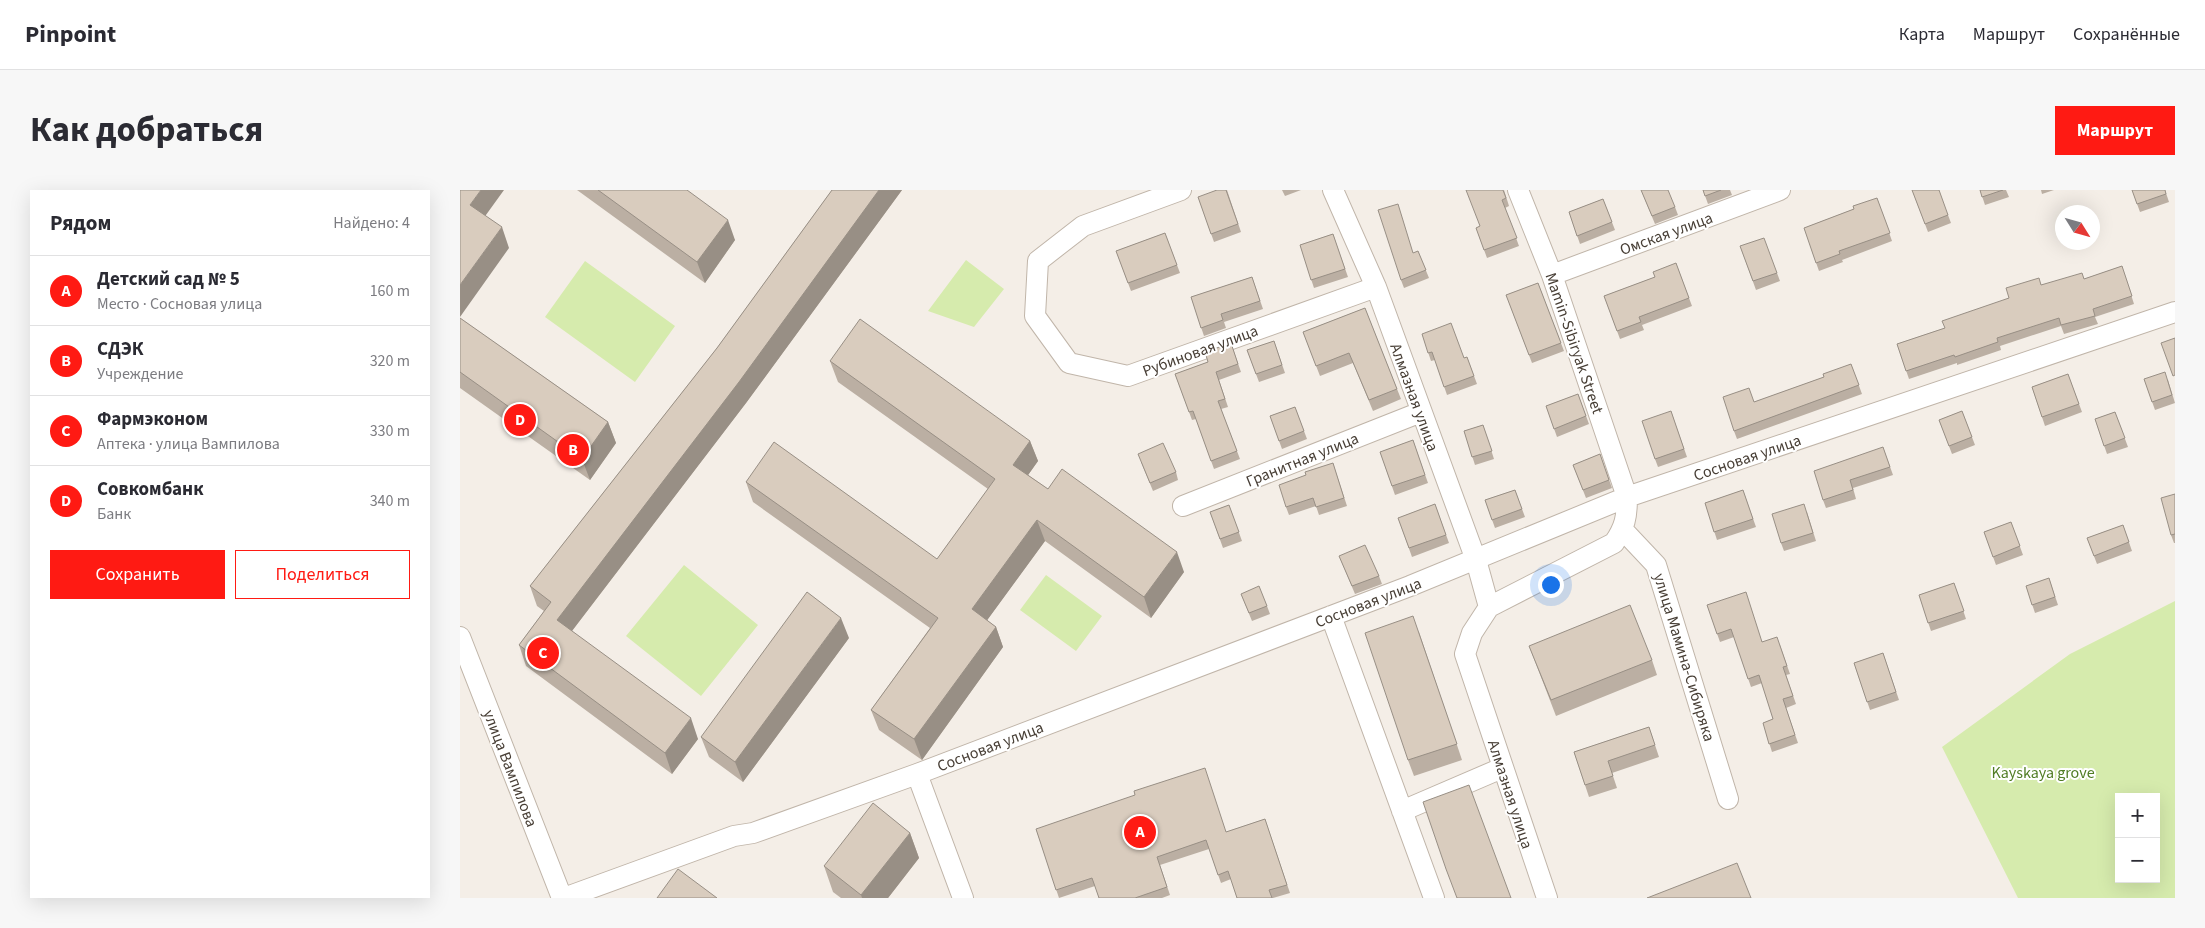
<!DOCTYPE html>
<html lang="ru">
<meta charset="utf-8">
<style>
body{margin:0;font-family:"Source Sans 3",sans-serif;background:#f7f7f7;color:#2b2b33}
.controls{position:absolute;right:15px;bottom:15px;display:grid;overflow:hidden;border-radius:0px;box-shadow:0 5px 20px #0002}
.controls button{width:45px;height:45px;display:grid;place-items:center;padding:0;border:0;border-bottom:1px solid #e1e1e2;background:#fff;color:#2b2b33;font:25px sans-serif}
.compass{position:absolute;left:1595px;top:15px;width:45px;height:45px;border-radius:50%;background:#fff;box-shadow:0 5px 20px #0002;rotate:127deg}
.you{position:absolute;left:1090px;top:394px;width:18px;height:18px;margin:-12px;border:4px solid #fff;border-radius:50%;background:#1a73e8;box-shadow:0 0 0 8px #1a73e833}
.badge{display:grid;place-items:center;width:32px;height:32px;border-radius:50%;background:#ff1a13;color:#fff;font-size:16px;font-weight:700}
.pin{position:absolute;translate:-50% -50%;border:2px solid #fff;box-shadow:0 1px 5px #0006}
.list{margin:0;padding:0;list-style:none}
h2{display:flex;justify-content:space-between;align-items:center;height:65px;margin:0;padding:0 20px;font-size:21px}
h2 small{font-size:16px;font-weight:400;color:#7c7c81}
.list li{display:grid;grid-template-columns:32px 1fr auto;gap:15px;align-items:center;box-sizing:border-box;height:70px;padding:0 20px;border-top:1px solid #e1e1e2}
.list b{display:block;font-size:19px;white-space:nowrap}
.list p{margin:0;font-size:16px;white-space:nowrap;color:#7c7c81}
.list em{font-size:16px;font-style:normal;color:#7c7c81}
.actions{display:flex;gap:10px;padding:15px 20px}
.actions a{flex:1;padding:11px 0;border:1px solid #ff1a13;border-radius:0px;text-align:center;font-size:18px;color:#ff1a13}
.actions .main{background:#ff1a13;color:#fff}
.map{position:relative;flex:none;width:1715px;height:708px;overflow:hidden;border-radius:0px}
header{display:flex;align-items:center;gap:30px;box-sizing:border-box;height:70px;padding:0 25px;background:#fff;border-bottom:1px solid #e1e1e2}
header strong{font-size:24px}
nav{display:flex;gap:28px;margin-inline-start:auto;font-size:18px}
.intro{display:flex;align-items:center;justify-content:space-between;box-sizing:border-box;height:120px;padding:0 30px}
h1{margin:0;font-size:35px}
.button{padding:12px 22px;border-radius:0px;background:#ff1a13;color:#fff;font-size:18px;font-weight:700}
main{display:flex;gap:30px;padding:0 30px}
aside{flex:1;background:#fff;border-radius:0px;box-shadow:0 5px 20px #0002}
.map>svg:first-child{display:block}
.green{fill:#d6ebad;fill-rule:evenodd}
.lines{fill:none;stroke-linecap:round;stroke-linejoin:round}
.minor-casing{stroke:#c0b5a9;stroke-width:22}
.minor{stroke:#fff;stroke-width:20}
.wall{fill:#bbafa3}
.shaded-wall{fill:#988f85}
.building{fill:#d9ccbe;stroke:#988f85}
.labels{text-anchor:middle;stroke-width:4;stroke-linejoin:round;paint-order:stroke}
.street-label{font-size:16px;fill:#473e35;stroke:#fff}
.park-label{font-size:16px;fill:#517d25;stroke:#fff}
</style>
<header>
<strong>Pinpoint</strong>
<nav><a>Карта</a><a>Маршрут</a><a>Сохранённые</a></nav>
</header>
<div class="intro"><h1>Как добраться</h1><a class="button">Маршрут</a></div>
<main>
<aside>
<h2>Рядом<small>Найдено: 4</small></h2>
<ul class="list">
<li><span class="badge">A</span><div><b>Детский сад № 5</b><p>Место · Сосновая улица</p></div><em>160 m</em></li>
<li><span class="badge">B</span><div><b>СДЭК</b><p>Учреждение</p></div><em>320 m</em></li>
<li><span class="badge">C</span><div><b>Фармэконом</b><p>Аптека · улица Вампилова</p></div><em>330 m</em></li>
<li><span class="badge">D</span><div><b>Совкомбанк</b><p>Банк</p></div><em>340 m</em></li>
</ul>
<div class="actions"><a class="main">Сохранить</a><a>Поделиться</a></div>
</aside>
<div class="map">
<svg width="1715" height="708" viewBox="0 0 1715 708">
<rect width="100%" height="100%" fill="#f4eee7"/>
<!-- green -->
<path class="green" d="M506,70l38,29 -30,38 -46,-16z
M125,71l90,65 -40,56 -90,-65z
M224,375l74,60 -57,71 -75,-60z
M586,385l56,41 -26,35 -56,-41z
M1715,411v297h-157l-76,-151 128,-93zM1659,607h37v82h-37z"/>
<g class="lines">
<!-- minor casing -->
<g class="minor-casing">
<path id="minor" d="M721,0l-98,36 -45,35 -3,55 34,47 59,13 248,-89
M873,0l43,97 100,273 13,47
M1058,0l34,85 75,222c0,20 -2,30 -13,46l-125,64 -17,26 -7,21 82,244
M1092,85l228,-85
M723,316l238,-94
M1163,340l33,35 72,234
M871,426l103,282
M0,447l102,261
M457,584l46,124
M942,621l100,-43
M104,708l170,-62 19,-3 164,-59 493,-188 217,-89 548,-185"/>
</g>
<!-- minor -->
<use href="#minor" class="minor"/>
</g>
<!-- wall -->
<path class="wall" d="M117,0h110l48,50 -30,43z
M372,0h70l-156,213 -174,228 126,108 -26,35 -146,-108 -7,-21 25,-34 -7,-5 -7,-20 187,-238z
M767,0l14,42 -27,10 -16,-45z
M822,0h19l-16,6z
M1044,0l5,16 -4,2 14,38 -32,12 -11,-30 4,-2z
M1181,0l34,17 3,8 -23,9z
M1243,0h27l2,5 -24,9z
M1452,0l36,25 3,8 -23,9z
M1520,0h26l3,7 -24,8z
M1581,0h13l-12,4z
M1672,0h33l4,12 -29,10z
M1417,8l15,43 -50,19 1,2 -24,9 -15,-43 50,-19z
M1143,9l12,31 -35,14 -11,-32z
M705,43l15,40 -49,18 -15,-40z
M873,44l15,43 -34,11 -14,-43z
M1280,56l37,27 3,8 -24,9z
M958,61l11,27 -25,10 -3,-8 13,-27z
M1216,73l16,43 -50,19 2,5 -24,9 -16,-43 51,-19z
M1662,76l12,38 -39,13 3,7 -34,10 -3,-8 -61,20 1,4 -44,15v-2l-48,16 -12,-35 48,-16 64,-30 32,-13 43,-6z
M792,87l11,32 -39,13 2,6 -22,8 -13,-39z
M1078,93l26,68 -32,12 -26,-68z
M905,118l36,91 -28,12 -20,-48 -33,13 -17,-44z
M0,128l148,104 8,21 -26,37 -130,-92z
M962,144l42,24 3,-1 10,27 -30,11 -12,-35 -4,1z
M814,151l11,32 -26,9 -12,-32z
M771,153l10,29 -22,8 9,27 -7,2 19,50 -26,10 -18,-50 -4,1 -17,-46 33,-12z
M370,171l200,80 8,20 -10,14 20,14 136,83 -33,46 -106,-77 -58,79 9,7 7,20 -81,113 -43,-30 -8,-20 59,-82 -177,-126 -7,-20 191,77 51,-70 -150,-107z
M1391,174l11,30 -125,45 -3,-8 20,-29 70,-25z
M1608,184l14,38 -37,14 -13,-39z
M1684,189l24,1 7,23 -20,7z
M1118,204l11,30 -32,13 -11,-31z
M835,217l12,32 -25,10 -12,-33z
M1211,221l16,46 -29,10 -3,-8z
M1502,221l13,34 -23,9 -13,-34z
M1655,222l13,35 -21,7 -12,-35z
M1023,235l11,34 -19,6 -11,-34z
M953,250l15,43 -33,12 -15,-43z
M1423,257l10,28 -40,13 3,11 -30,9 -3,-8z
M1140,264l12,34 -26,10 -13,-33z
M681,272l35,10 2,8 -25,11z
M873,273l14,43 -28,9 -3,-9 -27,9 -3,-8 20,-32z
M1055,300l10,27 -30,11 -10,-28z
M1283,300l13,37 -39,13 -12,-37z
M1715,304v49h-1l-3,-8z
M975,314l14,39 -37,14 -14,-39z
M769,315l13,36 -19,7 -13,-36z
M1347,322l9,29 -32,10 -3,-8z
M1551,332l12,33 -27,10 -12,-33z
M1663,335l9,26 -35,13 -10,-26z
M879,366l40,20 3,8 -27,10z
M1589,388l9,27 -23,8 -9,-27z
M1494,393l12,36 -35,12 -12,-36z
M781,404l26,12 3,8 -18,7z
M1247,415l56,37 17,3 10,29 -4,1 10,29 -10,4 12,35 -26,9 -9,-29 10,-4 -11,-36 -11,4 -17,-50 -14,5z
M959,442l43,128 -48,16 -6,-16z
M389,448l-106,144 -34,-25 -8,-20z
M1069,456l123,14 5,15 -101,41z
M1423,463l16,47 -29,10 -16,-47z
M1189,537l10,30 -47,16 5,15 -28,9 -15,-45z
M805,629l25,74 -17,5h-36l-6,-19 -10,4 -12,-34 -49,16 10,30 -8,3h-63l-4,-12 -36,12 -23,-69 190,3z
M450,643l9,25 -31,40h-47l-8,-6 -9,-26z"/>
<!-- shaded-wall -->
<path class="shaded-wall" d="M21,0h23l-26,36 -8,-21z
M419,0h23l-156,213 -181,237 -8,-20z
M268,30l7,20 -30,43 -8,-21z
M42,37l7,21 -49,69v-32z
M148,232l8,21 -26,37 -8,-21z
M570,251l8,20 -17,24 -8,-20z
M577,330l8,21 -65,89 -8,-21z
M717,362l7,20 -33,46 -7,-21z
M381,428l8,20 -106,144 -8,-20z
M536,437l7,20 -81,113 -8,-21z
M231,528l7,21 -26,35 -7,-21z
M450,643l9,25 -31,40h-26l-1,-3z"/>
<!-- building -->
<path class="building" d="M0,0h21l-11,15 32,22 -42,58z
M138,0h89l41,30 -31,42z
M372,0h47l-140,192 -182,238 134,98 -26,35 -146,-108 32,-43 -21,-16 187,-238z
M757,0h9l12,34 -27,10 -13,-37z
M1006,0h37l3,8 -4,2 15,38 -33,12 -8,-22 4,-2z
M1181,0h27l7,17 -23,9z
M1243,0h18l-16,6z
M1452,0h27l9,25 -23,9z
M1520,0h23l-21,7z
M1672,0h33l1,4 -29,10z
M1417,8l13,35 -51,18 1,3 -24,9 -12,-35 50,-19 -1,-3z
M1143,9l9,23 -35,14 -8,-24z
M938,14l15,49 5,-2 8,19 -25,10 -23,-70z
M705,43l12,32 -49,18 -12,-32z
M873,44l12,35 -34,11 -11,-35z
M1304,48l13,35 -24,8 -13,-35z
M1216,73l13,35 -50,19 2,5 -24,9 -13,-35 51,-19 -2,-5z
M1662,76l10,30 -39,13 2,7 -34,9 -2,-7 -62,20 1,4 -43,15 -1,-2 -48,16 -9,-27 48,-16 -3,-7 67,-23 -3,-10 33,-10 2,7 41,-12 2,6z
M792,87l8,24 -39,13 2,6 -22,8 -10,-31z
M1078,93l23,60 -32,12 -23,-60z
M905,118l32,81 -28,11 -20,-47 -33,13 -13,-34z
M0,128l148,104 -26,37 -122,-87z
M400,129l170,122 -17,24 35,24 14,-20 115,83 -33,45 -107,-77 -65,89 24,18 -82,112 -43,-29 67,-92 -192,-136 28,-40 163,117 58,-80 -165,-118z
M991,133l13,35 3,-1 7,19 -30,11 -12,-35 -4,1 -6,-19z
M1715,148v37l-2,1 -12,-33z
M814,151l8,24 -26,9 -9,-24z
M771,153l7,21 -22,8 9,27 -7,2 19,50 -26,10 -18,-50 -4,1 -14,-38 33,-12 -3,-10z
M1391,174l8,21 -125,46 -11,-34 26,-9 5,14 70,-25 -1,-3z
M1705,182l7,23 -20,7 -8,-23z
M1608,184l11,30 -37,13 -10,-30z
M1118,204l8,22 -32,13 -8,-23z
M835,217l9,24 -25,10 -9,-25z
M1211,221l13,38 -29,10 -13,-38z
M1502,221l10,26 -23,9 -10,-26z
M1655,222l10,26 -21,8 -9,-27z
M1023,235l9,26 -20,6 -8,-26z
M953,250l12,35 -33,11 -12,-34z
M703,253l13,29 -26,11 -12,-29z
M1423,257l7,20 -40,13 3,10 -30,10 -9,-29z
M1140,264l9,26 -26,10 -10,-25z
M873,273l11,35 -28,9 -3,-9 -27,9 -7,-22 27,-10 -1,-3z
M1055,300l7,19 -30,11 -7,-20z
M1283,300l10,29 -39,13 -9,-29z
M1715,304v40l-4,1 -10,-37z
M975,314l11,31 -37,13 -11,-30z
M1344,314l9,29 -32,10 -9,-29z
M769,315l10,27 -19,7 -10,-27z
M1551,332l9,24 -27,11 -9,-25z
M1663,335l6,17 -35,14 -7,-18z
M905,355l14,31 -27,10 -13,-30z
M1589,388l6,19 -23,8 -6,-19z
M1494,393l10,28 -36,12 -9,-28z
M799,396l8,20 -18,7 -8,-19z
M347,402l34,26 -106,144 -34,-25z
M1286,402l16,50 15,-5 10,29 -4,1 10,29 -10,3 12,36 -26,9 -6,-21 10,-4 -14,-44 -11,4 -17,-50 -14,5 -10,-29z
M1170,415l22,55 -101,40 -22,-54z
M953,426l44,128 -49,16 -43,-127z
M1423,463l13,39 -29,10 -13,-39z
M1189,537l6,18 -47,16 5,15 -28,9 -11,-33z
M745,578l21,64 39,-13 22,66 -18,5 3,8h-35l-9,-27 -10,4 -12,-35 -49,17 10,30 -32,11h-36l-7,-20 -36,12 -20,-61 99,-34 -1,-4z
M1009,595l42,113h-54l-11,-29 -23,-67z
M413,613l37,30 -49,62 -37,-29z
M1277,673l14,35h-104z
M218,679l39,29h-60z"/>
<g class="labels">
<!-- street labels -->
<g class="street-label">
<text transform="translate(1206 43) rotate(-20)" y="6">Омская улица</text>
<text transform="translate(1115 153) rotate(71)" y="6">Mamin-Sibiryak Street</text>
<text transform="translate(740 160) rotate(-20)" y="6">Рубиновая улица</text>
<text transform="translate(955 207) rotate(70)" y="6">Алмазная улица</text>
<text transform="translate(1287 267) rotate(-19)" y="6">Сосновая улица</text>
<text transform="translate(842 269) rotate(-22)" y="6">Гранитная улица</text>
<text transform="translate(908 412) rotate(-21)" y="6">Сосновая улица</text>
<text transform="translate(1225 467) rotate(73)" y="6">улица Мамина-Сибиряка</text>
<text transform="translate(530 556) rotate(-21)" y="6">Сосновая улица</text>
<text transform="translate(51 578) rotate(69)" y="6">улица Вампилова</text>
<text transform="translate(1051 604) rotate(72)" y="6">Алмазная улица</text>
</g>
<!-- park labels -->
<g class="park-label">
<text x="1583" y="588">Kayskaya grove</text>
</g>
</g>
</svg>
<div class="controls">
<button>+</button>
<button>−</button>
</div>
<svg class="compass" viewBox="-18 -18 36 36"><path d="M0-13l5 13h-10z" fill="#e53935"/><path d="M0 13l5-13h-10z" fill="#7c7c81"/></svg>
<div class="you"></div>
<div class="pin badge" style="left:680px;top:642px">A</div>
<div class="pin badge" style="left:113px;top:260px">B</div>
<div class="pin badge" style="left:83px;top:463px">C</div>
<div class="pin badge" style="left:60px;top:230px">D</div>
</div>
</main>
